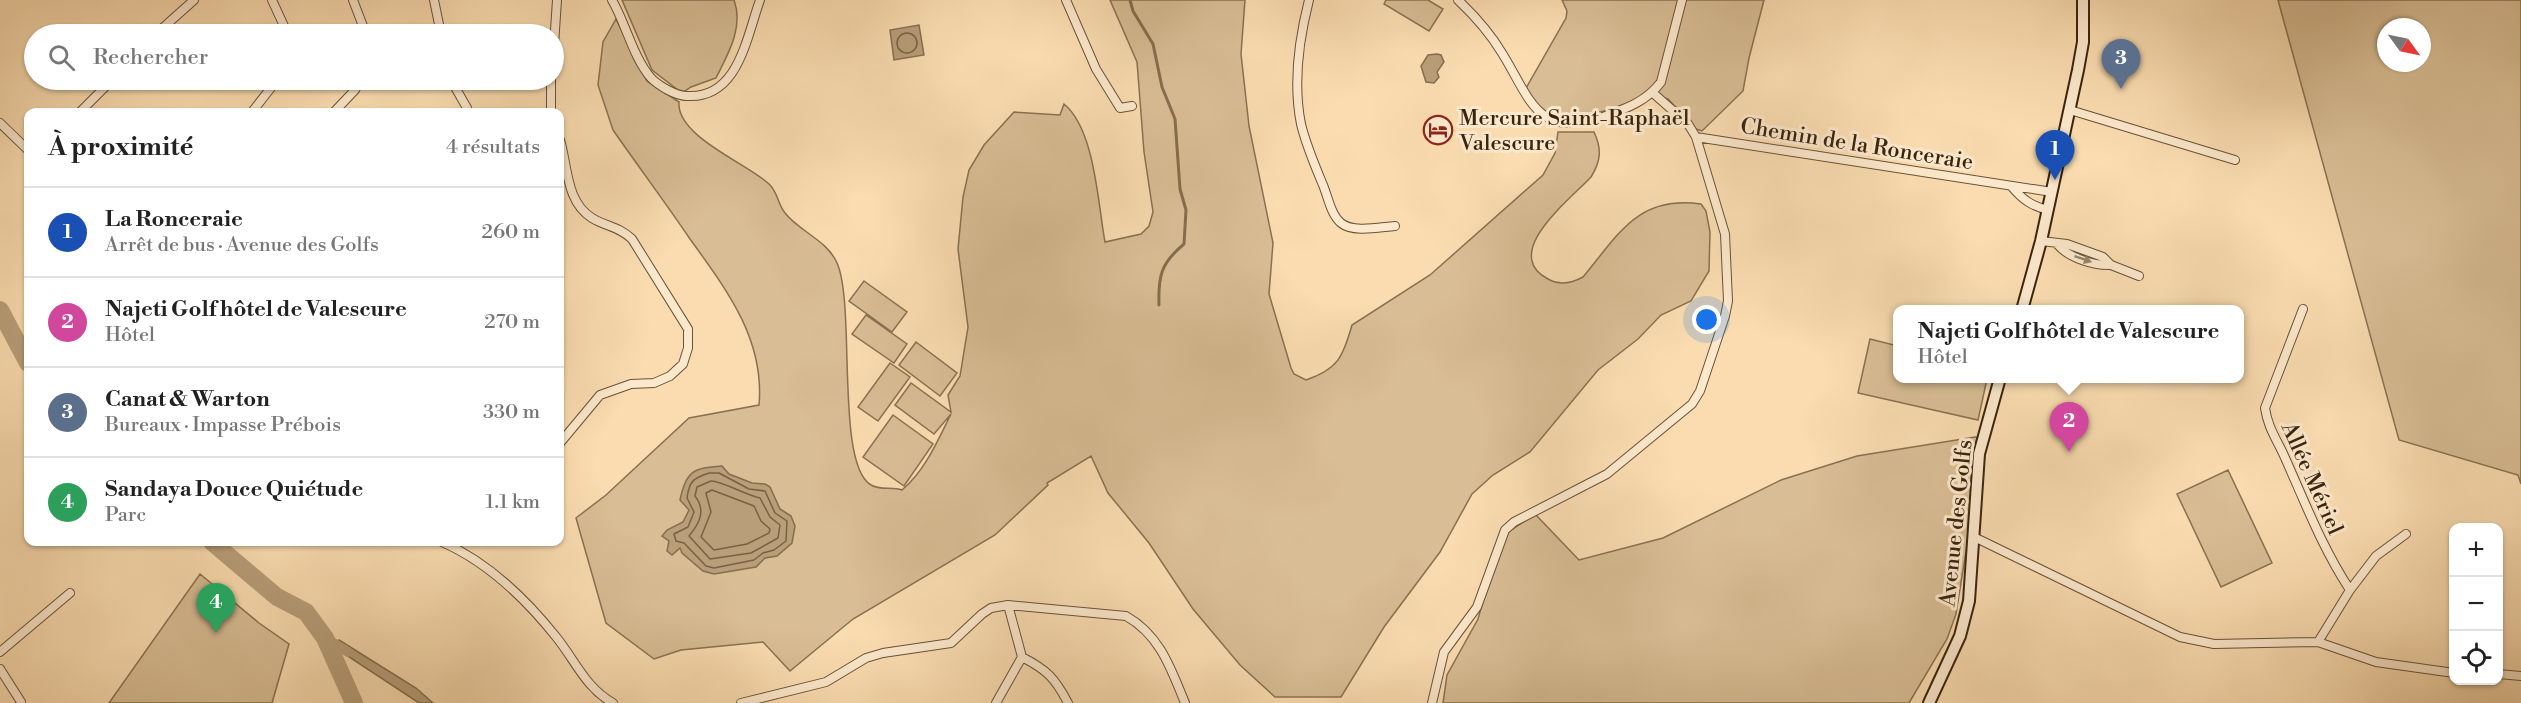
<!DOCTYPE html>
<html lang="fr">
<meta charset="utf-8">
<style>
body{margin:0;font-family:"Libre Bodoni",serif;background:#f6f6f6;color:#222}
.controls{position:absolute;right:18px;bottom:18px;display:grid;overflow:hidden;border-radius:12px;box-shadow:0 2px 4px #0004}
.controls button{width:54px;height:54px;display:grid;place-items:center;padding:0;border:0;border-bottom:2px solid #e0e0e0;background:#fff;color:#222;font:30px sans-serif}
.compass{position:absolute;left:2377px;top:18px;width:54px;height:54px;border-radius:50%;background:#fff;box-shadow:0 2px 4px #0004;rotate:123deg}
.you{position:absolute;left:1707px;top:320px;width:21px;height:21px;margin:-15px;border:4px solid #fff;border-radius:50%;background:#1a73e8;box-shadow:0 0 0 9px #1a73e833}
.badge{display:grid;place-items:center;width:39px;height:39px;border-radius:50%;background:#8f2418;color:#fff;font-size:20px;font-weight:700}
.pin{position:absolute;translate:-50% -50px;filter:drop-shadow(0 2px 3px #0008)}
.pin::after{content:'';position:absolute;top:32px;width:21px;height:18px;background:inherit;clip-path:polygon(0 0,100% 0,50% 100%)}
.popup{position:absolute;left:1893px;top:305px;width:351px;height:78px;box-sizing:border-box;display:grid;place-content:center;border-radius:12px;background:#fff;filter:drop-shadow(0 2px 4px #0005);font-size:20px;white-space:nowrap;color:#767676}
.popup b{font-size:22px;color:#222}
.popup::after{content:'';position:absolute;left:50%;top:100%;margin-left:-12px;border:12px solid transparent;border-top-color:#fff}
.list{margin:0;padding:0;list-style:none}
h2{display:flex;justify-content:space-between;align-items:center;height:78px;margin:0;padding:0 24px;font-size:26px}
h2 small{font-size:20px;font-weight:400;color:#767676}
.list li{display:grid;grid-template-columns:39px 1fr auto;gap:18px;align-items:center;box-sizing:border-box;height:90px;padding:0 24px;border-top:2px solid #e0e0e0}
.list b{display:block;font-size:22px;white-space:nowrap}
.list p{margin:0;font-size:20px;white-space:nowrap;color:#767676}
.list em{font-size:20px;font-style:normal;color:#767676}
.icon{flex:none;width:33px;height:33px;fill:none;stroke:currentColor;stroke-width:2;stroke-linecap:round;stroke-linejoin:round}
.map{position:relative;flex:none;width:2521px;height:703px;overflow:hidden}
.search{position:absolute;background:#fff;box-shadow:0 2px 4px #0004;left:24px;top:24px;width:540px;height:66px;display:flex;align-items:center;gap:15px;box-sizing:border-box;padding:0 21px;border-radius:33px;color:#767676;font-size:22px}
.panel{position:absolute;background:#fff;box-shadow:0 2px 4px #0004;left:24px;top:108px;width:540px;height:438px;border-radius:12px}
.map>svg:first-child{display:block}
.green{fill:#d9bd94;stroke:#887151;stroke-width:1.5;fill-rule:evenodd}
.water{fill:#b89e79;stroke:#856e4e;stroke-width:1.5}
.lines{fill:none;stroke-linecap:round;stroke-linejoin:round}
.shore{stroke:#786244;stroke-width:1.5}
.stream{stroke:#856e4e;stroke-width:3}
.canal{stroke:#b89e79;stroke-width:10}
.river{stroke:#b89e79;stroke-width:18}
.street-casing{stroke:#685336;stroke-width:10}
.secondary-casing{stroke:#38250e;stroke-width:14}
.street{stroke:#fce8cc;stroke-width:8}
.secondary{stroke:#fce8cc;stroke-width:10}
.oneway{fill:#9a866d}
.labels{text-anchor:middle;stroke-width:6;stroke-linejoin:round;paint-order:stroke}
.poi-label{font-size:22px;fill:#38250e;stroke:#fce8cc;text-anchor:start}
.street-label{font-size:22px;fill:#38250e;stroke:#fce8cc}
</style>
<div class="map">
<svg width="2521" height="703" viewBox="0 0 2521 703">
<rect width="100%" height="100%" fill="#fadcb0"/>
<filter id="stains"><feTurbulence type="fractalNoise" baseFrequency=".00333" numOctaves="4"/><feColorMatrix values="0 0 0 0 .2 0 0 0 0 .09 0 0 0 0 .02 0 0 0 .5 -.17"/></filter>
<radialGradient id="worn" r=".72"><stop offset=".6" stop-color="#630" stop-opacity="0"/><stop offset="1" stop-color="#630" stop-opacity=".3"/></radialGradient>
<!-- green -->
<path class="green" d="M622,0h112c10,27 -6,54 -18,78l-25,9 -9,6 -30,-23z
M1110,0h135l-4,54 8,72 24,117 -4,51 22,74 3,6 12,6c32,-11 37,-23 46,-55l78,-50 113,-100 12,-22 3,-21h36c8,17 7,29 -3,45 -19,21 -92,76 -43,102 12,7 24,4 35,-2 36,-43 55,-82 118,-73l5,7 4,21 -1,39 -18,30 -30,14 -23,24 -40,31 -68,82 -37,23 -21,19 -32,58 -56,75 -43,70h-66l-35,-32 -47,-56 -44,-66 -41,-50 -17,-37 -44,27 1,2 -53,50 -142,84 -63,52 -27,-29 -82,8 -27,9 -48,-36 -30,-105 30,-23 83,-77 70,-13c6,-66 -33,-116 -69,-166 -25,-37 -52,-73 -77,-109l-15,-45 5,-43 13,-23 31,62 32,21c-3,35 72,63 91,83 8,8 8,20 15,28 15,19 42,27 52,50 19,42 -2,201 34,222 10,6 21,1 31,5 23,-19 36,-50 49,-76l-17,20 -39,-29 16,-22 40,29 -3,-17 12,-19 8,-49 -10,-78 5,-52 6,-27 15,-25 30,-33 46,3 4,-11c31,25 34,101 41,138l36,-8 8,-8 4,-14 -9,-60 -7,-90z
M1386,0h42l15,9 -14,22 -45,-27z
M1562,0h202l-15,58 -6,33 -41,40 -6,-2 -28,-30 -23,-6c-15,13 -80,33 -98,21 -8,-5 -16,-17 -22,-24l41,-72 1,-7z
M2278,0h243v484l-3,-9 -119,-35zM2386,27h36v36h-36z
M864,281l43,31 -15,20 -43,-31z
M866,315l41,29 -13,19 -42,-29z
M1870,339l28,7v32l89,1 -9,41 -120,-27z
M916,342l41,31 -17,23 -41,-31z
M890,363l20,14 -32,44 -20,-14z
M893,415l40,29 -29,42 -41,-29z
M1975,437l9,1 -28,176 -9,25 -38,64h-466l4,-28 31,-56 23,-82 34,-23 44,46 84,-22 118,-58 76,-24z
M2228,470l44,93 -51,24 -44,-93z
M200,574l59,49 30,21 -17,59h-163z"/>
<!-- water -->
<path class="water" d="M919,25l5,30 -30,5 -4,-30z
M1437,54l4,1 3,7 -7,10 2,5 -5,6 -8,-1 -5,-16 7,-11z
M722,466l7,8 23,9 13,1 5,3 10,22 11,7 4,10 -3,17 -15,13 -12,2 -9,9 -42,7 -11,-3 -21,-18 -2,-5 -8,7 -5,-4 2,-10 -7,-5 5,-6 16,-8 6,-12 -9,-10c6,-29 13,-32 42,-34z
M339,640l77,48 17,15h-14l-85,-56z"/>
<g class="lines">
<!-- shore -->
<path class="shore" d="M897 43a10 10 0 1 1 20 0a10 10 0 1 1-20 0Z
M709,473h10l30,16 16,2 10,22 12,8 -1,20 -12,9 -11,3 -9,7 -40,8 -8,-2 -22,-23 -8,-2 -2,-7 14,-7 6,-15 -7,-14c2,-16 6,-20 22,-25z
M711,481c8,-1 35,14 49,17l10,19 10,8 -2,13 -27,15 -41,6 -21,-23c11,-13 17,-26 6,-40l2,-9z
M712,490l42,16 7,15 9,8 -1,4 -22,11 -33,6 -13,-13 10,-25 -5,-19z"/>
<!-- stream -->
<path class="stream" d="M1130,0l3,11 20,33 9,43 13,32 5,70 6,21 -2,34c-23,19 -26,32 -25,61"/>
<!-- canal -->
<path class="canal" d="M325,638l23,14"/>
<!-- river -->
<path class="river" d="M0,310l28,53
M212,542l65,55 29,15 19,26 29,65"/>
<!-- street casing -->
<g class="street-casing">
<path id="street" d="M272,0l12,26 1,8
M353,0l13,34
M434,0l7,34
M612,0c14,24 21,57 39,78 8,8 25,18 36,18 51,3 59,-57 73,-96
M1066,0l30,69 24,39 12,-2
M1309,0c-10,39 -16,84 -8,124 5,21 14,42 22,61 5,12 8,30 18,38 12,10 39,4 54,3
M1458,0c17,16 32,33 44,53 29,47 35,86 101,64 22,-8 43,-15 58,-35l21,-82
M156,34l38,-34
M554,45l3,-45
M451,80l16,28
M551,80v32
M2070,110l165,50
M80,112l32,-32
M252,112l25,-32
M334,112l21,-22 5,-10
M0,123l28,27
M1696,137l356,55
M560,140c8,27 6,62 32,78 15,9 26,8 40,21l56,90v19l-5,16 -13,12 -16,7 -23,1 -31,11 -40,48
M2012,187c11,13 20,19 36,23
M2041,241l26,3 36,13 8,8 28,11
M2058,245c11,13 37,21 53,20
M2303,309l-38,99c3,21 13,33 21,52 20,45 37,89 64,130
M1974,537l206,100 34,7 104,-2 58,20 78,11
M442,542c46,20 84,57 115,96 19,24 29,50 56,65
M1008,605l14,52c25,13 33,21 46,46
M2318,642l32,-52 26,-34 30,-22
M0,652l70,-59
M0,669l21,33
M2498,674l23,2
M741,703l85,-21 40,-24 17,-5 68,-10 31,-29 9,-6 17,-3 118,11c34,19 45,53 59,87
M996,703l26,-46
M1432,703l12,-51 33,-45 28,-77 9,-8 93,-48 85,-70 8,-13 25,-75 3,-15 -3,-67 -29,-97 -8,-13 -35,-31"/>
</g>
<!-- secondary casing -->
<g class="secondary-casing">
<path id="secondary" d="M2022,310l19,-69 37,-171 5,-28v-42
M1929,703l31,-67 9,-35 10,-147 21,-76"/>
</g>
<!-- street -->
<use href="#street" class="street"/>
<!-- secondary -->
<use href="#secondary" class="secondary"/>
</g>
<!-- one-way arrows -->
<defs><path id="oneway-solid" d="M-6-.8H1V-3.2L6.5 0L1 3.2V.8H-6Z" transform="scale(1.5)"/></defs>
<use class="oneway" href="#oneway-solid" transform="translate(2083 259) rotate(19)"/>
<!-- icons -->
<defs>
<g id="hotel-ring" transform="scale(1.5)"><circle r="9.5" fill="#fce8cc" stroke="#8f2418" stroke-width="1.5"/><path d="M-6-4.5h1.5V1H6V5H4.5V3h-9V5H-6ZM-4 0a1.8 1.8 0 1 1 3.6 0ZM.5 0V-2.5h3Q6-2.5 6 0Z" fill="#8f2418"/></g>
</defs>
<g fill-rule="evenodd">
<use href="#hotel-ring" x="1438" y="130"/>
</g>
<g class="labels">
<!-- poi labels -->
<g class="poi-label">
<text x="1459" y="125">Mercure Saint-Raphaël<tspan x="1459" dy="25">Valescure</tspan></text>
</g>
<!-- street labels -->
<g class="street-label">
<text transform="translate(1857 143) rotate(9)" y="8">Chemin de la Ronceraie</text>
<text transform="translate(2313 478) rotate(66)" y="8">Allée Mériel</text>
<text transform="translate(1955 523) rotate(-84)" y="8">Avenue des Golfs</text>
</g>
</g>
<rect width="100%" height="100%" filter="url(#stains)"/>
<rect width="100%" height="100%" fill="url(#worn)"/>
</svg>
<div class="controls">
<button>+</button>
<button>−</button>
<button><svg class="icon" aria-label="locate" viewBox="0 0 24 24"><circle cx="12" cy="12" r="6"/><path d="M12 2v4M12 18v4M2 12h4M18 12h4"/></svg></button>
</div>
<svg class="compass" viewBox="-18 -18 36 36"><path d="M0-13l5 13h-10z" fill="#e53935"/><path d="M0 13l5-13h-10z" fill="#767676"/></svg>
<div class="you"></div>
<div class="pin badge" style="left:2055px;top:180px;background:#1a4fb4">1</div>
<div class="pin badge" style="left:2069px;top:452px;background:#d1479c">2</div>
<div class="popup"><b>Najeti Golf hôtel de Valescure</b>Hôtel</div>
<div class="pin badge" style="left:2121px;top:89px;background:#5c6f8a">3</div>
<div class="pin badge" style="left:216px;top:633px;background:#2e9e5b">4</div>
<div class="search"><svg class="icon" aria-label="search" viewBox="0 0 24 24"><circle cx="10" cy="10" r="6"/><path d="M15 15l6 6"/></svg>Rechercher</div>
<section class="panel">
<h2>À proximité<small>4 résultats</small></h2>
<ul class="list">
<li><span class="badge" style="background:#1a4fb4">1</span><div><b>La Ronceraie</b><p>Arrêt de bus · Avenue des Golfs</p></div><em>260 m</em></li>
<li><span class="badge" style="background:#d1479c">2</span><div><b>Najeti Golf hôtel de Valescure</b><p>Hôtel</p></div><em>270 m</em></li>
<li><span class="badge" style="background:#5c6f8a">3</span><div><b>Canat &amp; Warton</b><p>Bureaux · Impasse Prébois</p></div><em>330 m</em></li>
<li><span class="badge" style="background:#2e9e5b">4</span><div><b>Sandaya Douce Quiétude</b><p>Parc</p></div><em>1.1 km</em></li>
</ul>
</section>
</div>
